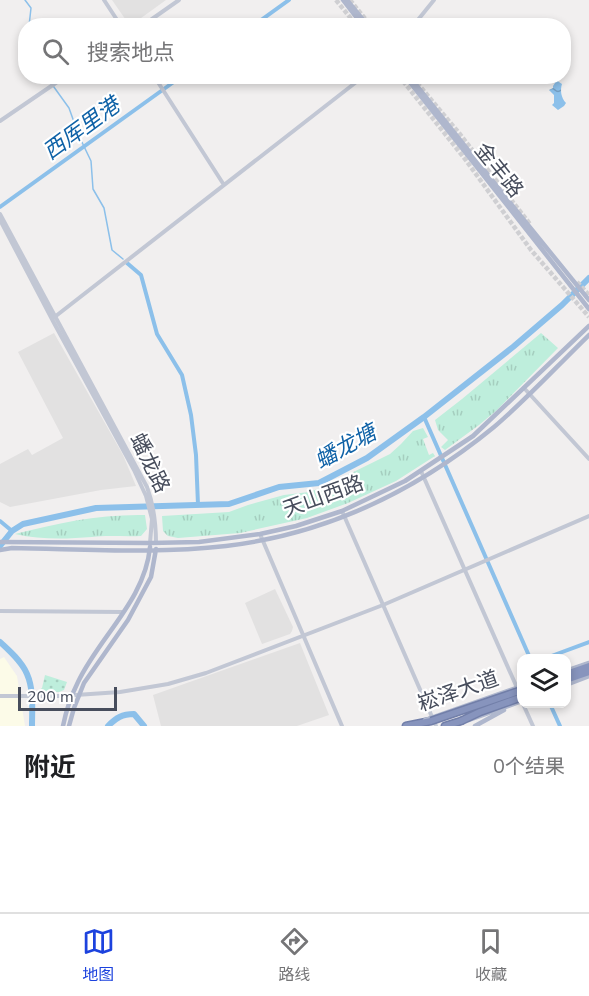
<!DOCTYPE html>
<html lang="zh">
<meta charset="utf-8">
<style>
body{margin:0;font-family:"Nunito Sans","Noto Sans SC",sans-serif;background:#f2f2f2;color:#202124}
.controls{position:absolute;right:18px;bottom:18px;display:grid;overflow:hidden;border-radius:12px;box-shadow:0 3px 9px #0003}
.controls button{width:54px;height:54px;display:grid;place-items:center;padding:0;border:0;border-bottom:2px solid #e0e0e0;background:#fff;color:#202124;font:30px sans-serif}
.scale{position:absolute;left:18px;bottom:15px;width:99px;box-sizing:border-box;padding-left:6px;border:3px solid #474d5c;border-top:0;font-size:16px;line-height:21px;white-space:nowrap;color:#474d5c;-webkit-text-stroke:4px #fff;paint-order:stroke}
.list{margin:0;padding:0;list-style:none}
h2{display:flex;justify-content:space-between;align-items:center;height:78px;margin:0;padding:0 24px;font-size:26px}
h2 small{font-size:20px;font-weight:400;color:#757577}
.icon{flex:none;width:33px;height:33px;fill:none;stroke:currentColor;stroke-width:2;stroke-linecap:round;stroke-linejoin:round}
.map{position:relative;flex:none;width:589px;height:726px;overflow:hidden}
.search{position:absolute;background:#fff;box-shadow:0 3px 9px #0003;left:18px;right:18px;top:18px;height:66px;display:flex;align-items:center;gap:15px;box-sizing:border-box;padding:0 21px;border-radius:24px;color:#757577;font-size:22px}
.sheet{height:186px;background:#fff}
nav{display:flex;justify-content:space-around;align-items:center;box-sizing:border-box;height:84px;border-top:2px solid #e0e0e0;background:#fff;font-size:16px;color:#757577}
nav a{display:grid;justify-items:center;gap:3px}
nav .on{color:#1c42de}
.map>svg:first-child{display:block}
.commercial{fill:#fcfbe8}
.education{fill:#e2e1e1}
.grass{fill:url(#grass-dots)}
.park{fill:url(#park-tufts)}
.water{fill:url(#water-ripples)}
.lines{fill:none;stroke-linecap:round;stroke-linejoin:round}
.stream{stroke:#8cc0ea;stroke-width:1.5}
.canal{stroke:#8cc0ea;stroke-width:4}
.river{stroke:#8cc0ea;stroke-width:6}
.major-tunnel{stroke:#cfcfd2;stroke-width:4.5;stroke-dasharray:4.5 2;stroke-linecap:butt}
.highway-casing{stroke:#727fa9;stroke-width:9}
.minor{stroke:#c2c7d4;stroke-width:4}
.major{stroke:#afb7cd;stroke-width:4.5}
.highway{stroke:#8794bd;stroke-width:6}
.highway-bridge-casing{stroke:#727fa9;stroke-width:9;stroke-linecap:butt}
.highway-bridge{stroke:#8794bd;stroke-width:6}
.labels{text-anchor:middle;stroke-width:4.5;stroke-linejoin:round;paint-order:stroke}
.street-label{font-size:21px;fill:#474d5c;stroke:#fff}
.water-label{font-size:22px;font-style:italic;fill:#0f62a7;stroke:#fff}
</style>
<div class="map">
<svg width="589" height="726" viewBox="0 0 589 726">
<defs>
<pattern id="grass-dots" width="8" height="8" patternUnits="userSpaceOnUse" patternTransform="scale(1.5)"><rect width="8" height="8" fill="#beeedc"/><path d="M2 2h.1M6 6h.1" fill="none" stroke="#a5cebf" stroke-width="1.8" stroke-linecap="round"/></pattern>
<pattern id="park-tufts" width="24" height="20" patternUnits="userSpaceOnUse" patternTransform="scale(1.5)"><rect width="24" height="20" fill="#beeedc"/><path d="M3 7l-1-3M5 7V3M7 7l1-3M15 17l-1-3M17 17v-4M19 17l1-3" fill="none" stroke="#a5cebf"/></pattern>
<pattern id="water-ripples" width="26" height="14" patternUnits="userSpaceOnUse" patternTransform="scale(1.5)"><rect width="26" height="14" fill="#8cc0ea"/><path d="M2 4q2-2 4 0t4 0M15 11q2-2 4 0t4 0" fill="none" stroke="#749ec1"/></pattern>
</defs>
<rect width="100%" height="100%" fill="#f1efef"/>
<!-- commercial -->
<path class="commercial" d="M4,657l13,19 8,50h-25v-67z"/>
<!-- education -->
<path class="education" d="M112,0h54l-36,26z
M54,333l69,122 13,31 -35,4 -91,17 -10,-5v-38l28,-15 4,6 31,-17 -45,-86z
M275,589l18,38 -1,4 -2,3 -28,10 -17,-41z
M300,643l29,72 -32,11h-136l-8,-31z"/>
<!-- grass -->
<path class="grass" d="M45,675l22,7 -3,8 -5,2 -21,-1 4,-3z"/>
<!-- park -->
<path class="park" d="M541,333l17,15 -61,62 -18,15 -34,25 -4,-3 7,-7 -10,-10 -3,-10 27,-21z
M423,428l5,9 -5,2 6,16 4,-2 2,3 -39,25 -48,22 -41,15 -67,15 -62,5 -10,-2 -5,-5 -1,-15 67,-4 19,-7 36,-10 25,-3 14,-5 67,-33 11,-10 12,-13z
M145,515l2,14 -6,7c-16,1 -33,-1 -49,1 -25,2 -51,3 -77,-3 43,-11 85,-20 130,-19z"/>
<!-- water -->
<path class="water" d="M554,80h2l6,4c-2,6 -1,14 4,19l-2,3 -6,4 -6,-5 2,-2v-8l-5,-5 4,-2v-2l2,-3z"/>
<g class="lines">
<!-- stream -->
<path class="stream" d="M25,0l6,8 -2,18
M46,76l23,32 10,28 12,25 2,28 11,19 8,42 11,9"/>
<!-- canal -->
<path class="canal" d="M253,26l36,-26
M0,207l182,-131
M127,263l14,12 16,59 25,41 9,40 5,40 2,50
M424,417l106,241
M0,521l12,10
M546,658l43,-16
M550,704l10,22"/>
<!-- river -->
<path class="river" d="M0,546l12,-15 11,-7 73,-16 133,-4 50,-17 40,-4 48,-25 57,-41 89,-70 49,-42 27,-27
M0,642c10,9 22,20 27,32 7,16 5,35 5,52
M108,726c8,-8 14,-12 26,-12l10,12"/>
<!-- major-tunnel -->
<path class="major-tunnel" d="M336,0l21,26
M350,0l21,26
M399,76l66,83 66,91 58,67
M413,78l46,55 71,91
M577,282l12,13"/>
<!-- highway casing -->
<g class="highway-casing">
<path id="highway" d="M566,674l23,-8
M566,680l23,-8
M406,726l25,-5
M445,726l16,-5"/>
</g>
<!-- minor -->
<path class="minor" d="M104,0l17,26
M142,26l37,-26
M413,26l21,-26
M154,76l70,109
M0,121l66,-45
M0,214l147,273c7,19 9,36 9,56
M0,220l54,103 80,147 12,26 6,23 -2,24
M52,319l312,-243
M524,388l65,71
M421,471l97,219
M342,511l94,215
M260,534l82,192
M0,611l123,1
M0,696h61l59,-4 48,-8 38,-11 177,-68 206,-89
M523,704l10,22"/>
<!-- major -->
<path class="major" d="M343,0l20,26
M347,0l21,26
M405,76l184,233
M409,76l106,133 74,91
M0,542l150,1 49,-1 61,-8 36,-8 46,-15 63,-30 68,-45 116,-110
M0,550l12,-2c71,1 144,6 214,-2 101,-12 190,-55 268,-119 33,-28 63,-61 95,-92
M566,671l23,-8
M566,685l23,-9
M425,720l97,-34
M469,720l53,-19
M63,726c3,-15 8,-30 15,-44 22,-46 67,-82 72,-135
M69,726l5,-18 10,-25 44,-63 23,-43 5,-28
M475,726l29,-16"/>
<!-- highway -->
<use href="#highway" class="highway"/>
<!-- highway-bridge casing -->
<g class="highway-bridge-casing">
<path id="highway-bridge" d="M431,721l91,-31
M461,721l19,-9 42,-15"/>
</g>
<!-- highway-bridge -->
<use href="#highway-bridge" class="highway-bridge"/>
</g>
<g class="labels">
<!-- street labels -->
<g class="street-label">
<text transform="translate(499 170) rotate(51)" y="7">金丰路</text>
<text transform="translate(150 463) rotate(64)" y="7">蟠龙路</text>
<text transform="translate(323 496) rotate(-20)" y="7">天山西路</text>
<text transform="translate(458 691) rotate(-19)" y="7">崧泽大道</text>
</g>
<!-- water labels -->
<g class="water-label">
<text transform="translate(81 128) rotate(-36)" y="8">西厍里港</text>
<text transform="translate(345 446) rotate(-29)" y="8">蟠龙塘</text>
</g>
</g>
</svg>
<div class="controls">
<button><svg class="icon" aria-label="layers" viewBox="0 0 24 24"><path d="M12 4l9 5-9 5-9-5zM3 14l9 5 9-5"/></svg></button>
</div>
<div class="scale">200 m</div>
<div class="search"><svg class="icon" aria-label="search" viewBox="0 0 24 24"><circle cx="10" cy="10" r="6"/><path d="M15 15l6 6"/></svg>搜索地点</div>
</div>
<section class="sheet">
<h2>附近<small>0个结果</small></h2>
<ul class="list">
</ul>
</section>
<nav>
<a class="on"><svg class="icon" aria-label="map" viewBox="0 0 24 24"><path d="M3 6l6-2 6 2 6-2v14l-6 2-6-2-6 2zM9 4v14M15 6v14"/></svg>地图</a>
<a><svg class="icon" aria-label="directions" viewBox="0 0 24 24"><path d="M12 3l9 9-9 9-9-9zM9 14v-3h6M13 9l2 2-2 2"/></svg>路线</a>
<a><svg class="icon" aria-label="saved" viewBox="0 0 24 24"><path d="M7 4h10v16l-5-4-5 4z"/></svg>收藏</a>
</nav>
